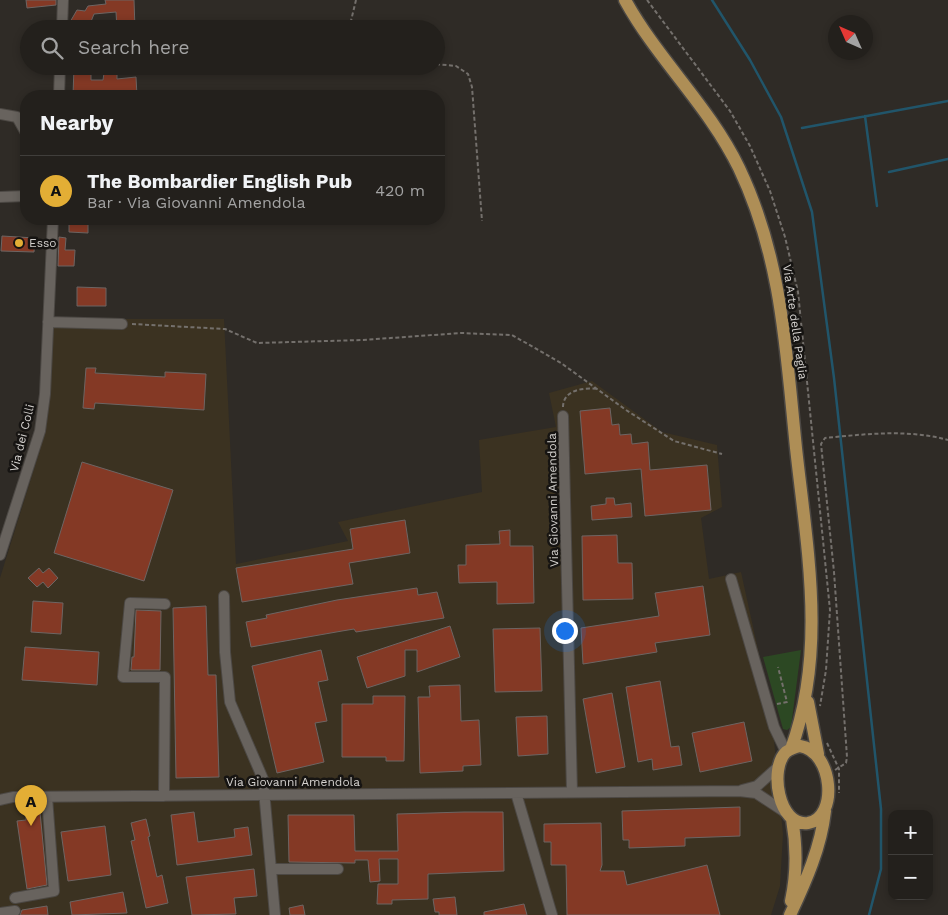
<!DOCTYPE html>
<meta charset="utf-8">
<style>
body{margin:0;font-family:"Work Sans",sans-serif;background:#2b2825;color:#f1f3f6}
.controls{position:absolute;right:15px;bottom:15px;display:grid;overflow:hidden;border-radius:10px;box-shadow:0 2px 8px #0003}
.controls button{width:45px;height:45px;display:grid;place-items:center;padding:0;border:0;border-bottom:1px solid #403e3b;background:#23201c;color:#f1f3f6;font:25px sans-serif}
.compass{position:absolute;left:828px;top:15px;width:45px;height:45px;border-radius:50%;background:#23201c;box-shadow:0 2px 8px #0003;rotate:315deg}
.you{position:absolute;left:564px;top:630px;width:18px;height:18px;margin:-12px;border:4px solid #fff;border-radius:50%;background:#1a73e8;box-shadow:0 0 0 8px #1a73e833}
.badge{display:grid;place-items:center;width:32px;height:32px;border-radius:50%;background:#e3ae35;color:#111;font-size:16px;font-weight:700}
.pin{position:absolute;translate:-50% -41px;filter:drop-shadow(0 1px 2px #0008)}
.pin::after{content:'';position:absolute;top:26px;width:18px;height:15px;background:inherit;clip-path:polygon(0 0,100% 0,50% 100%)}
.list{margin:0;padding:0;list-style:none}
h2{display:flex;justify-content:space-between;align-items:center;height:65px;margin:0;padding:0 20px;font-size:21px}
h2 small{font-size:16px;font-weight:400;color:#a3a3a3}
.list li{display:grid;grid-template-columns:32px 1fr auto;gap:15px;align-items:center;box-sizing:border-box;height:70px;padding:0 20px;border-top:1px solid #403e3b}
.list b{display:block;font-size:19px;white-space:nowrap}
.list p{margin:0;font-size:16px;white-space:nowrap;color:#a3a3a3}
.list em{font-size:16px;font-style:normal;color:#a3a3a3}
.icon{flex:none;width:28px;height:28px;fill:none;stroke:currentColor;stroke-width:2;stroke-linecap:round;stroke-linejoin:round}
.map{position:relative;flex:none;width:948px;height:915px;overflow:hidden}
.search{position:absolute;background:#23201c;box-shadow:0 2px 8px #0003;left:20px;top:20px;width:425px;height:55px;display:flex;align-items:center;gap:12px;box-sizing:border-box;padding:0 18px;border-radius:28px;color:#a3a3a3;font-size:19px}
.panel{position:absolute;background:#23201c;box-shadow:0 2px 8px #0003;left:20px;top:90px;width:425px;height:135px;border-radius:20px}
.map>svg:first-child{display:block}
.industrial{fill:#3b3221}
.green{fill:#2c4823}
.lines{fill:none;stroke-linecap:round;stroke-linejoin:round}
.stream{stroke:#21556a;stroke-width:2.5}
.building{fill:#843925;stroke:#6d6563}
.minor-casing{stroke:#4c4844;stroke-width:12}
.major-casing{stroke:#4c4844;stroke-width:15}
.path{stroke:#74706c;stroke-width:2;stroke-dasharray:4 2.5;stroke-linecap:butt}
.minor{stroke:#68635e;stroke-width:10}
.major{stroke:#ae8e56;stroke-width:12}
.poi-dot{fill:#e3ae35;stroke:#161412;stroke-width:2}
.labels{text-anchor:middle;stroke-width:5;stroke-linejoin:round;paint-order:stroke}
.poi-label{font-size:12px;fill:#d4d1ce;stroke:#161412;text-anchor:start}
.street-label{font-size:12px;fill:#d4d1ce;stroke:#161412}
</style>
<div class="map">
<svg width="948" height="915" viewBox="0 0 948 915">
<rect width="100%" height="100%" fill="#2f2b26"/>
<!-- industrial -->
<path class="industrial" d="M53,319h171l12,245 112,-23 -10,-19 144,-30 -3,-52 77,-13 -7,-34 43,-12 70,51 55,13 5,62 -21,11 8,61 32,-7 30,137 12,125 -3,52 -9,29h-771v-337l40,-128z"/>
<!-- green -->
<path class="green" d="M801,650l-10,77 -4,3 -4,-1 -20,-72z"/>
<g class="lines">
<!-- stream -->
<path class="stream" d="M712,0l38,60 31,57 31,95 22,166 47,431v60l-12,46
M865,116l12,90
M802,128l146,-27
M889,172l59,-13"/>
</g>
<!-- building -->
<path class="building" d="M26,0h30v5l-29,3z
M105,0h29l1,29h-18l-1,-17 -22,2 -6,15h-18v-7l7,-12 8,1 3,-5 18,-2z
M74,66h17v14h12l2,-14h12v13l19,-2 1,19h-64z
M69,219h19v14l-19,-1z
M2,236l33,2 -1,14 -33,-1z
M59,237l7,1 -1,12h10l-1,16h-16z
M77,287l29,1v18h-29z
M86,368h10l-1,5 70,4v-5l41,2 -2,36 -109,-7 -1,6 -11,-1z
M610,408l2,17 7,-1 1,11 11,-1 1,10 16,-2 2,28 57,-5 4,45 -66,6 -4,-47 -56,5 -5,-63z
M82,462l91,28 -29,91 -90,-28z
M606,498h8l1,7 16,-2 1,14 -40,3 -1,-14 15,-2z
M405,520l5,33 -61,10 4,21 -111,18 -6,-34 117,-19 -3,-20z
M510,530v16h23l1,57 -37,1v-22l-38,1 -1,-18h8v-20l34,-1 -1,-13z
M617,535l1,28h14l1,36 -50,1 -1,-64z
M39,568l4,5 6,-5 9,10 -10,10 -5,-6 -6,5 -9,-9z
M703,586l7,49 -55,8 2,9 -74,12 -2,-36 78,-12 -4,-23z
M417,588l1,7 19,-3 7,26 -88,14 -2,-3 -12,2 -91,16 -5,-25 21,-4 -1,-3 71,-15z
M33,601l30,2 -2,31 -30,-2z
M206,606l2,69h8l3,102 -43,1 -3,-170z
M136,610l25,1 -1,59h-29l1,-13h2z
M450,626l10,31 -43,15v-22h-12v26l-38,12 -10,-31z
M540,628l2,63 -47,1 -2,-63z
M25,647l74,5 -2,33 -75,-5z
M321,650l7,30 -10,2 9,39 -12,2 9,39 -47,11 -25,-107z
M660,681l11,66 8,-1 3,19 -29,5 -1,-11 -14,3 -12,-75z
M460,685l1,36 18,-1 2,45 -18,1v5l-43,2 -2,-76h12l-1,-11z
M612,693l13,74 -29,6 -13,-74z
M373,696h32l-1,65h-18v-4h-44v-53h31z
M547,716l1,38 -30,2 -2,-39z
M744,722l8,39 -52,11 -8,-39z
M740,807v29l-55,2v8l-56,2v-8h-6l-1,-29z
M40,812l7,73 -20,4 -10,-68 9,-1v-6z
M194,812l4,30 37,-5 -1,-8 14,-2 4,28 -75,10 -6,-50z
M464,812h39l1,59 -76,3v25l-36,1v4h-15l1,-20h20v-25h-19l1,22 -10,1 -2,-22h-13v3l-66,-1 -1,-47h66l1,36h43l-1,-37z
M146,819l4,17 -2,1 9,40 5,-2 6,28 -22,5 -15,-67 4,-1 -4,-17z
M601,823l1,42 -2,6h24l3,14 80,-20 13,50h-153l-1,-50h-15v-23h-7v-18z
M105,826l6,49 -43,6 -7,-49z
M254,869l3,27 -23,2 2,16 -44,1 -6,-38z
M123,892l4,21 -55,2 -2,-13z
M455,897l2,18h-18v-3h-4l-2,-13z
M524,904l3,11h-43v-3z
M303,905l2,10h-15l-1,-7z
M47,906l1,9h-28l2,-5z"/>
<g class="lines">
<!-- minor casing -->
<g class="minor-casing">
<path id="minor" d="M62,29l1,-29
M59,96l1,-30
M0,114l17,3 9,16
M0,197l26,-1
M48,322l74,2
M563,416l9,376
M0,555l40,-124 5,-37 8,-175
M731,579l43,148 12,25
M224,596l1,56 5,50 33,77 12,136
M742,790l15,-4 21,-19
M516,793l36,122
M164,796l1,-119h-42l7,-74 35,1
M0,800l13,-3 726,-6 17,2 29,19
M272,869h66
M15,898l39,-7 -7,-94
M0,913l15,-2"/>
</g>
<!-- major casing -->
<g class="major-casing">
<path id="major" d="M625,0c33,60 84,106 114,168 43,90 47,183 57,280 11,101 31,203 -5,301
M808,702l10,52
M800,746c33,5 39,72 8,77 -30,4 -39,-55 -22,-71 4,-3 10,-5 14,-6z
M791,901c6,-28 6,-54 1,-82
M790,915c16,-34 31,-68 35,-104"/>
</g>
<!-- path -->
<path class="path" d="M647,0l83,111 20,35 20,45 15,46 13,55 32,318 -4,60 -6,36
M349,29l7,-29
M436,64l20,2 12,8 4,13 10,134
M132,324l93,5 32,14 106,-3 98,-7 51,2 49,28 65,47 48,31 48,13
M563,407c0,-17 21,-20 35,-18
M777,704l10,-2 -9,-35
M827,743l12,26v24
M835,770l11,-7 1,-6 -13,-185 -13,-128 4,-6c41,-4 83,-9 123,2"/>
<!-- minor -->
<use href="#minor" class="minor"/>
<!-- major -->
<use href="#major" class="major"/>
</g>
<!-- markers -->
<circle class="poi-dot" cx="19" cy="243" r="5"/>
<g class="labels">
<!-- poi labels -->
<g class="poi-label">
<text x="29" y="247">Esso</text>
</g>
<!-- street labels -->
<g class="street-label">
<text transform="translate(795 322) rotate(82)" y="4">Via Arte della Paglia</text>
<text transform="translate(22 438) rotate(-76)" y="4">Via dei Colli</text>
<text transform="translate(553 500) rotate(-91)" y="4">Via Giovanni Amendola</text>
<text x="293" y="786">Via Giovanni Amendola</text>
</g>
</g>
</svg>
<div class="controls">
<button>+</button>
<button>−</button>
</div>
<svg class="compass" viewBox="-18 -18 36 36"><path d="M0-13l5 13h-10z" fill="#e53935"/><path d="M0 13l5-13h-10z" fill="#a3a3a3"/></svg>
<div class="you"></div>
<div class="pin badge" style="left:31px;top:826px">A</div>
<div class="search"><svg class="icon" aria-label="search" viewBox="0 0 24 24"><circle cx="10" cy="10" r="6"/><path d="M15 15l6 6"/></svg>Search here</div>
<section class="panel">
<h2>Nearby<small></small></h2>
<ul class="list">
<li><span class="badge">A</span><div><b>The Bombardier English Pub</b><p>Bar · Via Giovanni Amendola</p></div><em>420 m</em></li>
</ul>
</section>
</div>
